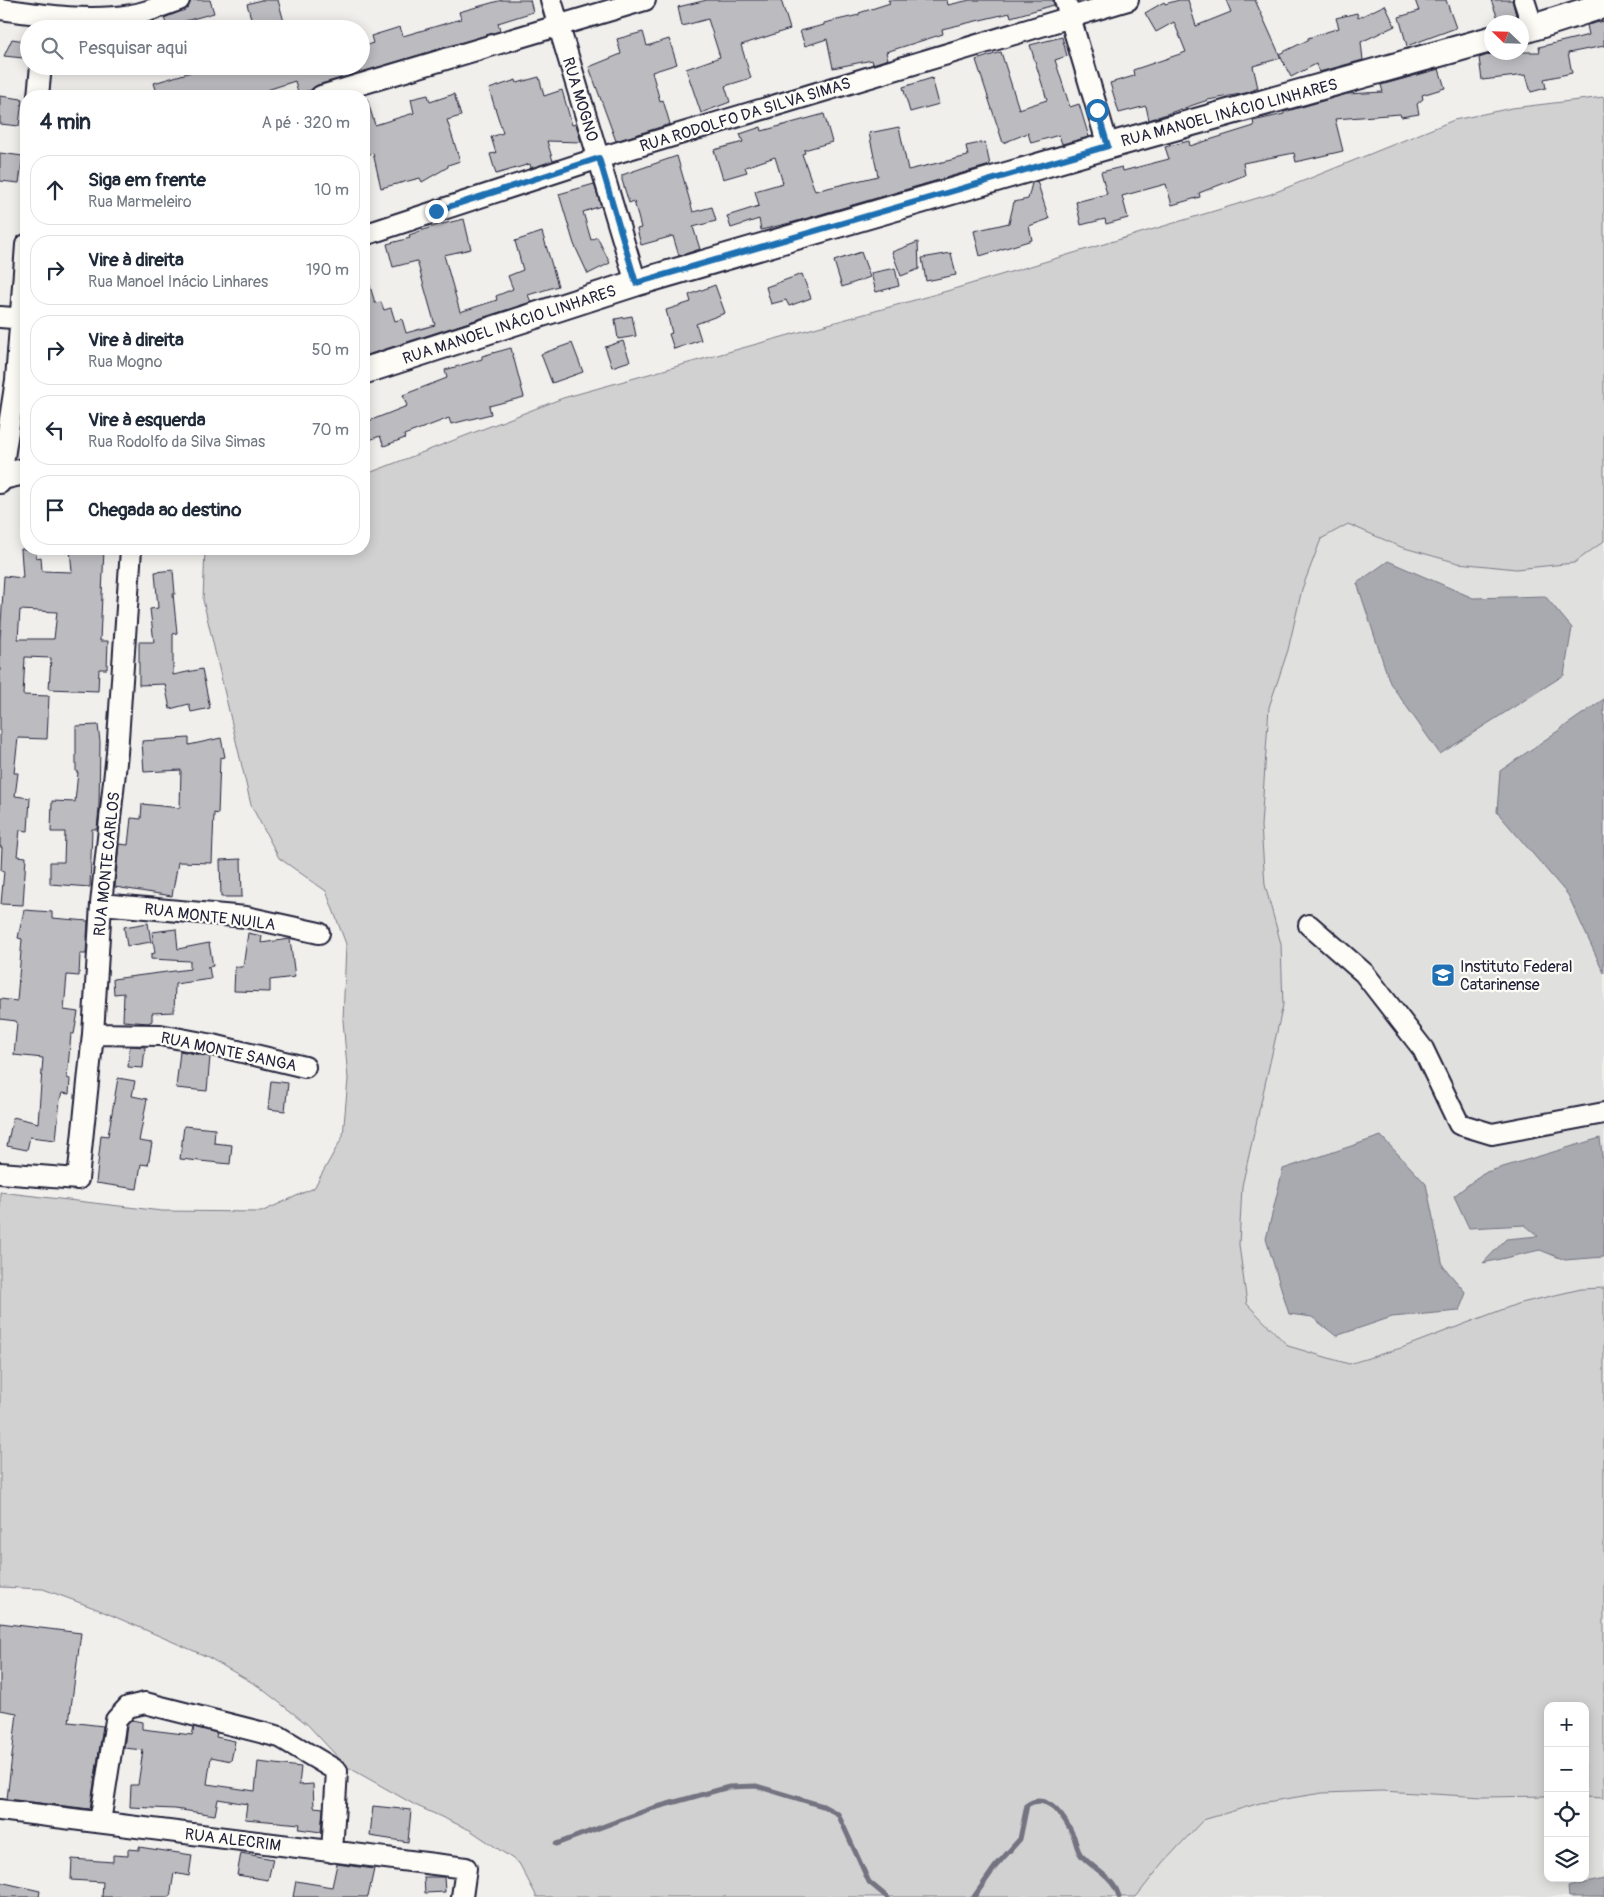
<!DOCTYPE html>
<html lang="pt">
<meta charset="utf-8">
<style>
body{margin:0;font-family:Pangolin,sans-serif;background:#f2f2f3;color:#1f2937}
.controls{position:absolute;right:15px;bottom:15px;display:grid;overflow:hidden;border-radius:10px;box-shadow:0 2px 12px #0003}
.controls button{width:45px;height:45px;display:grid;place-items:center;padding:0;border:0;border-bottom:1px solid #e0e1e3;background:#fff;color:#1f2937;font:25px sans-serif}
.compass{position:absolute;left:1484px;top:15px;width:45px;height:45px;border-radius:50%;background:#fff;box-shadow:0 2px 12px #0003;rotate:293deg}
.stop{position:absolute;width:15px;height:15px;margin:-11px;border:4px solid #1f6fb2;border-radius:50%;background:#fff}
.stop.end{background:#1f6fb2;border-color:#fff;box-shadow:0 1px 5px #0008}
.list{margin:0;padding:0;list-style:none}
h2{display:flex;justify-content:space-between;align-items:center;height:65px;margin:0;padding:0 20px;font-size:21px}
h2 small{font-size:16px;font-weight:400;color:#747a83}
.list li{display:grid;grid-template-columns:32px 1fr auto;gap:15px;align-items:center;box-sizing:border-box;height:70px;margin:0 10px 10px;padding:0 10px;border:1px solid #e0e1e3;border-radius:20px}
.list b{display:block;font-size:19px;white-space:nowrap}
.list p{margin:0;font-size:16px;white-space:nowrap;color:#747a83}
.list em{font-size:16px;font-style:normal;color:#747a83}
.icon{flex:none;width:28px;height:28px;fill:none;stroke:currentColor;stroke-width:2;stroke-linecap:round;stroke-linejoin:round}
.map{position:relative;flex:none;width:1604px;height:1897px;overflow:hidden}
.search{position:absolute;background:#fff;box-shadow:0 2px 12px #0003;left:20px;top:20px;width:350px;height:55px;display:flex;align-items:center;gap:12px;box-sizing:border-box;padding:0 18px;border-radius:28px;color:#747a83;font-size:19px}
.panel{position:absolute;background:#fff;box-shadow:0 2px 12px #0003;left:20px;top:90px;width:350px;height:465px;border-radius:20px}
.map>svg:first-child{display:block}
.built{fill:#e0e0df}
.green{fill:#d2d1d1;stroke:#7a7a86}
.water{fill:#a9a9b0;stroke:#737381}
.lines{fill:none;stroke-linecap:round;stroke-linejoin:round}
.stream{stroke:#737381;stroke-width:5}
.building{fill:#bcbcc0;stroke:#22223b;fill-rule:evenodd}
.minor-casing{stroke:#22223b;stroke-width:24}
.major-casing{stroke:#22223b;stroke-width:29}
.minor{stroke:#fdfcf7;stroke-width:20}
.major{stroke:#fdfcf7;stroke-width:25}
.route{stroke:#1f6fb2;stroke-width:6}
.labels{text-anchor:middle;stroke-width:4.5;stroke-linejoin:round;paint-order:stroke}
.street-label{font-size:16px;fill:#22223b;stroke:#fdfcf7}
.poi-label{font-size:16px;fill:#22223b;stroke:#fdfcf7;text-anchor:start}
</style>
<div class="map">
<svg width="1604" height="1897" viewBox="0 0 1604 1897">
<rect width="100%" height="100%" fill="#f0efec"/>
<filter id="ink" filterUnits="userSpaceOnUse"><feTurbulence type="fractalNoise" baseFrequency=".02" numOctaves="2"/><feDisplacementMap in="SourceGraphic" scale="10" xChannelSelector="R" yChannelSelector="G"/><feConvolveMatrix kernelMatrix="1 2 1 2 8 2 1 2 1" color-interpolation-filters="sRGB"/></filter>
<g filter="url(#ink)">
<!-- built -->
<path class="built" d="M1348,524l53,23 57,16 58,6 58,-6 30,-22v747l-23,1 -232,75 -61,-18 -41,-42 -8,-59 3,-59 41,-181 -2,-61 -16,-59 -4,-59 8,-119 19,-58 14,-60 19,-50z
M1382,1791l101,6 65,-1v82h37v-81l19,1v99h-468l27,-34 40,-43 57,-17 62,-10z"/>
<!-- green -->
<path class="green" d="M1604,97v444l-30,22 -58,6 -58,-6 -57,-16 -53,-23 -27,15 -19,50 -14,61 -19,57 -8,119 4,59 16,59 2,61 -41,181 -3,59 8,59 41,42 61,18 55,-17 113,-43 64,-15 23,-1v510l-19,-1v-91h-37v90l-65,1 -101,-6 -60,2 -62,10 -57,17 -40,43 -27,34h-599l-18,-34 -49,-33 -55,-25 -69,-39 -39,-42 -49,-38 -50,-29 -111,-48 -54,-20 -43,-2v-395l162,19 99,1 53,-24 29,-52 5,-57 -5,-59 3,-76 -20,-53 -47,-33 -28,-53 -48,-205 2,-51h159v-74l199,-77 384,-107 324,-97 183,-74 58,-12z"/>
<!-- water -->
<path class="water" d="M1388,561l85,37 72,-2 27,32 -8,47 -124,79 -50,-71 -33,-100z
M1604,699v274l-36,-78 -71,-83 3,-41z
M1381,1136l45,48 17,82 23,27 -7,18 -67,6 -56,19 -24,-19 -23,-3 -23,-75 17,-70z
M1600,1138l4,33v86l-39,3 -25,-10 -57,13 23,-24 32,-3 -13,-11 -56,3 -15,-32 29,-23z
M1604,1879v18h-35l-1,-10z"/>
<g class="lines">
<!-- stream -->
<path class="stream" d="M556,1844l94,-35 79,-22 27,-1 67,20 15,8 31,68 18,15
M974,1897l21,-30 25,-28 7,-34c21,-14 39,14 47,32 2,6 3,13 7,18 12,14 34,23 38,42"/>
</g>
<!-- building -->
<path class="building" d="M191,0h19l4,13 -47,13 -3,-8 24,-10z
M261,0h17l8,29h-32l-7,-25z
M502,0h28l3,12 -35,11 2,8 -182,54 -7,5 -13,3 -3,-12 -28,9 1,6h-110l-4,-13 37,-11 -1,-6h171v-19l12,-4 -2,-7 29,-9 3,9 58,-17 -2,-7z
M707,0h74l9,29 -49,16 10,33 -26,8 5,16 -29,11 -15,-44 34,-12 -12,-38 -26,7 -4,-19z
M888,0h59l1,5 22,-5h83l1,5 -43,12 -1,-4 -68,16 1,5 -57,18 2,7 -15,5 -1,-4 -39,8 -6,-29 -22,7 -5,-15 24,-6v-2l35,-8v-2l31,-10z
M1179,0h9l8,26 35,-14 -5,-12h29l26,58 -28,8 5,22 -12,5 -38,7 -59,20 -3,-14 -27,7 -9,-30 24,-7 -1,-6 53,-18 -12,-30 -18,10 -11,-19 19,-11 1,2z
M1415,0h31l10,28 -49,18 -8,-29 20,-6z
M1491,0h21l4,15 -17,6z
M1385,5l10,21 -34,16 2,18 -44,12 -3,-8 -25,13 -12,-23 29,-14v-2l31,-10 -3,-10 21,-5 1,5z
M1604,21v25l-36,7 4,20 -28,6 2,9 -15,4 -5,-17 -44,5 -3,-22 18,-6h43l-1,-5 50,-12 -2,-10z
M643,32l4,14 22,-7 8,25 -25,8 8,29 3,-1 7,24 -54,17 -27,-74 32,-13 -4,-15z
M1062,37l5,19 -12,4 15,47 9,-3 10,33 -27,7 -3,-9 -28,8 -3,-10 -25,10 -27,-83 25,-8 18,57 28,-9 -17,-55z
M12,39l13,2 -2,17 -19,-2z
M1439,69l6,19 -23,7 1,4 -6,5 2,10 -18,3 -1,-3 -65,5 8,32 -47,11 -2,-9 -51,10 2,12 -46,18 1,4 -28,8 -6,-21 -44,12 6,22 -22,6 -1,-5 -24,6 -5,-23 31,-8 -6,-22 21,-5 1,4 46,-12 -4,-12 24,-6 1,5 64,-20 -1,-5 31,-7v-2l63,-18 36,-2 -2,-7z
M539,77l5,19 18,-6 10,35 4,-1 5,18 -34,-1 6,20 -22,7 -1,-4 -34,10 -6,-20 6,-1 -5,-16 12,-4 -14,-44 27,-9 1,3z
M932,78l7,26 -29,8 -7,-25z
M454,94l7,22 -14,4 13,41 -12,4v2l-26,15 -2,-4 -39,10 -8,-35 -9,3v-56l3,-1 8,26 39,-12 -3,-14 17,-4 2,7z
M0,96l22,3 -3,27 -19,-2z
M824,114l8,28 -28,8 1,3 -3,1 13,37 63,-15 -9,-43 30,-6 9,43 60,-14 -2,-10 19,-4 5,23 -196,57 -33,8 -2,-11 -28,9 -4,-12 32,-10 -4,-15 28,-8 -8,-26 -30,10 2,5 -24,7 -9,-29 29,-8 -3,-8 21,-7 1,4z
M0,153l23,3 -4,27 -19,-2z
M677,156l16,56 19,-5 4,14 -23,6 7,22 -21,7 -6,-20 -32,9 -4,-16 4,-1 -7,-27 -5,2 -7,-23v-5z
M1037,181l12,38 -20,7 3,14 -52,16 -6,-25 35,-8 5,-21 14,-3 4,-16z
M594,184l7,22 -18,6 8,28 6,-3 13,26 -22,11 -14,-30 -15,-50z
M464,219l7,30 -27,6 16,57 37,-12 -1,-4 17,-7 -5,-13 15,-6 -8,-29 27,-9 16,54 -30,9 3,7 -167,54v-79l3,-1 8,27 6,-1 3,8 7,-2 4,13 7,-2 4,14 29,-8 -18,-64 -24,6 -6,-23 23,-6 -1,-3 29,-10z
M918,242l1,27 -18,7 -9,-24z
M861,252l9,25 -28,10 -8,-26z
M951,253l5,22 -30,6 -4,-23z
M895,268l4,18 -23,6 -5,-19z
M802,274l9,24 -22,8 -3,-6 -15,4 -5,-17z
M715,285l10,28 -29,11 5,16 -27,9 -5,-15 3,-1 -6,-23 25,-8 -2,-7z
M632,316l4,20 -18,3 -3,-20z
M623,341l7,20 -18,6 -7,-20z
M572,343l11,29 -31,11 -11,-29z
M511,348l13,49 -35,9 2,8 -40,10 -2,-6 -45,17 1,3 -21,8 -4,-10 -16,6v-19l43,-17 -4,-11 44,-17 -2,-8 37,-11v-3z
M21,549h14l1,9 5,-1 1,14 30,1 -2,-23h34l-4,92h8l-1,28h-8l-1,22 -49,-2 2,-31 -26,-1 -2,38 26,1 -2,43 -29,-1 -4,35h4l-3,23 15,2 -2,33 -8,-1 -3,26 9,1 -3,48 -22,-1 3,-33 -3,-1 1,-23h-2v-207l4,-64 19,2zM20,610l37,2 -3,27h-36z
M173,570l2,24h-2l4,39 -4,1v41l29,-6 8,39 -19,4 -2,-8 -19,5 -5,-25 -26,1v-43h15l-4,-33 8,-1 -3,-36z
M98,725l2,17 -1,66 -2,21h-5l-2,58 -40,-3v-22h14l1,-30h-14l1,-31 23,1 3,-30h-2v-46z
M189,738v7l32,-7 4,19 -5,1 -2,56 -4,-1 -2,50 -34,-1 -6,34 -57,-9 4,-43 9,1 3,-27 10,1 1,-15 38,4 1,-38 -37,2 -2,-31z
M241,859l1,38h-21l-1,-37z
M24,910l28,2v6l36,3 -2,33h-6l-1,22 -12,-1 -3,35 14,2 -4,22h-3l-4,44 3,1 -1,15 -7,-1 -2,6 -4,41 -26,-3 -3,13 -20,-4 6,-29 25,6 5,-65 -29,-3 3,-32 -1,-2 -16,-2v-20l17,2 5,-62 -4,-1z
M148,923l3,19 -24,4 -3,-19z
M176,929l2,20 31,-6 4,23 -6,1h2l2,12 -36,5 -1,28 -22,1v8l-4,2 -25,-2 1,-28 -10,1 -1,-15 77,-10v-8l-39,-2v-5l4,-1 -3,-21z
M248,933l14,3 -1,7 29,-4 5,38 -25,3v12l-36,-1 1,-24h8z
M130,1046l15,1 -2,21 -15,-1z
M180,1051l30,6 -3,34 -31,-3z
M118,1078l17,3 -3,15 15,3 -8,42 13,2 -4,22 -7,-1 -4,25 -41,-6 5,-48 7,1z
M271,1081l17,2 -3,28 -17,-2z
M184,1126l31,3 -1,14 18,2 -2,19 -50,-5z
M0,1623l81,10 -12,89 34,4 -13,83 -83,-10 10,-86 -17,-3z
M132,1720l10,2v7l50,6 2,-8 23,6 -1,4 19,4 -4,20 -20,-4 -4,27 48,7 3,-29 43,5 -2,18 14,-1 1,23 9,1 -2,24 -22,-3 1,-5 -55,-5 2,-15 -29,-5 -3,16 -40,-6 -45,-2 1,-22h7l5,-35 -19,-2 3,-23z
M373,1806l38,4 -3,32 -38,-6z
M139,1847l53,8 -3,21 -15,-3 -4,24h-68l1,-15 -32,-2 1,-21 41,3v-7l15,1v-7l11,1z
M241,1853l32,6 -5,21 -31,-5z
M337,1864l37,5 -6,28h-75l3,-16 36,6z
M424,1877h20l1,15 -20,1z
M0,1882l40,9 -1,6h-39z"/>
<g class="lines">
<!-- minor casing -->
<g class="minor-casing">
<path id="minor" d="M551,0l85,283
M1065,0l43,146
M1524,0l9,28
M0,9c43,6 88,13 131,6 16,-2 32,-10 48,-15
M38,96l3,-30
M321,96l324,-96
M364,235l235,-77 529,-158
M0,317l26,2
M0,483l16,-103 10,-135
M101,904l145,13 73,16
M1309,925l55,48 59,76 36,75 33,10 112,-21
M93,1034l67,1 53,10 92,22
M0,1173l78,6 15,-145 8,-130 16,-151 14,-204
M0,1810l466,58 -4,29
M100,1822l16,-102 12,-13 17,-4 135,34 57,34 -5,81"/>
</g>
<!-- major casing -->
<g class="major-casing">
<path id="major" d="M1522,31l82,-26
M364,371l272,-88 472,-137 384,-107
M0,477l26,-6"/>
</g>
<!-- minor -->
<use href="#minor" class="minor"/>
<!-- major -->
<use href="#major" class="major"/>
</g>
</g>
<g class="lines" filter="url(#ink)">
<!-- route -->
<path class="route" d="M436,211l163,-53 37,125 472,-137 -11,-36"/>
</g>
<!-- icons -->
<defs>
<g id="university-square" transform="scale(1.25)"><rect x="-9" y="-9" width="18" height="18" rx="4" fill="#1f6fb2" stroke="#fdfcf7"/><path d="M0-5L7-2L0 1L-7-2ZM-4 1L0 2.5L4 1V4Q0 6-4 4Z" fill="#fff"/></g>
</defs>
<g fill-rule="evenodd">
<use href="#university-square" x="1443" y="975"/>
</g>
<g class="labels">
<!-- street labels -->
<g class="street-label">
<text transform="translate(581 99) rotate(73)" y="6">RUA MOGNO</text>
<text transform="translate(1229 112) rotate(-15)" y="6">RUA MANOEL INÁCIO LINHARES</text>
<text transform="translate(745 114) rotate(-17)" y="6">RUA RODOLFO DA SILVA SIMAS</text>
<text transform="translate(509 324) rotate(-18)" y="6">RUA MANOEL INÁCIO LINHARES</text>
<text transform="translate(106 864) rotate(-84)" y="6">RUA MONTE CARLOS</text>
<text transform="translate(210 916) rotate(7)" y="6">RUA MONTE NUILA</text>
<text transform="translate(229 1051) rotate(12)" y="6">RUA MONTE SANGA</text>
<text transform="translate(233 1839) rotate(7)" y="6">RUA ALECRIM</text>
</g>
<!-- poi labels -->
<g class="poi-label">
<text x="1460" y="972">Instituto Federal<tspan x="1460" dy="18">Catarinense</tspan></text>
</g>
</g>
</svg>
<div class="controls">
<button>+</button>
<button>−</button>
<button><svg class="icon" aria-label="locate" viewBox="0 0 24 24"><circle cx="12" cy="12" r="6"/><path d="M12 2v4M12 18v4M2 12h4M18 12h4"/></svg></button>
<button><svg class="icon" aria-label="layers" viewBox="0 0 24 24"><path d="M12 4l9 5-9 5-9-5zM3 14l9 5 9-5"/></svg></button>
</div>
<svg class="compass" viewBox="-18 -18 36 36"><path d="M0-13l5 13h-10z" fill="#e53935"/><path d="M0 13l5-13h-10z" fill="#747a83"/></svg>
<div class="stop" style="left:1097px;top:110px"></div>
<div class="stop end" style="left:436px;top:211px"></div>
<div class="search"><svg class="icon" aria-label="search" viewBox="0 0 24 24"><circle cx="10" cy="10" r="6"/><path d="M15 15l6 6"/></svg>Pesquisar aqui</div>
<section class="panel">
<h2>4 min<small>A pé · 320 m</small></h2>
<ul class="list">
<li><svg class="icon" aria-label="ahead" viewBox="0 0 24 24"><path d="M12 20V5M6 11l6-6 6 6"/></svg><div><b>Siga em frente</b><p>Rua Marmeleiro</p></div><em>10 m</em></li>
<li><svg class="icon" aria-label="right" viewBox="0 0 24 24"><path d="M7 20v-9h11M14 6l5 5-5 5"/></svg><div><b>Vire à direita</b><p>Rua Manoel Inácio Linhares</p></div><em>190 m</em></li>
<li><svg class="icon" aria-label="right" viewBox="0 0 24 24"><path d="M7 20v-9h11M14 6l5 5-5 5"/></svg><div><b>Vire à direita</b><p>Rua Mogno</p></div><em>50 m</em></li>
<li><svg class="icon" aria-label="left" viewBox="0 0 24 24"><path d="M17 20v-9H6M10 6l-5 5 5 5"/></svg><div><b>Vire à esquerda</b><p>Rua Rodolfo da Silva Simas</p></div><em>70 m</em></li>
<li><svg class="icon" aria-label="arrive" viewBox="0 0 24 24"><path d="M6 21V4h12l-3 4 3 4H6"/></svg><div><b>Chegada ao destino</b></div></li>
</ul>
</section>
</div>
